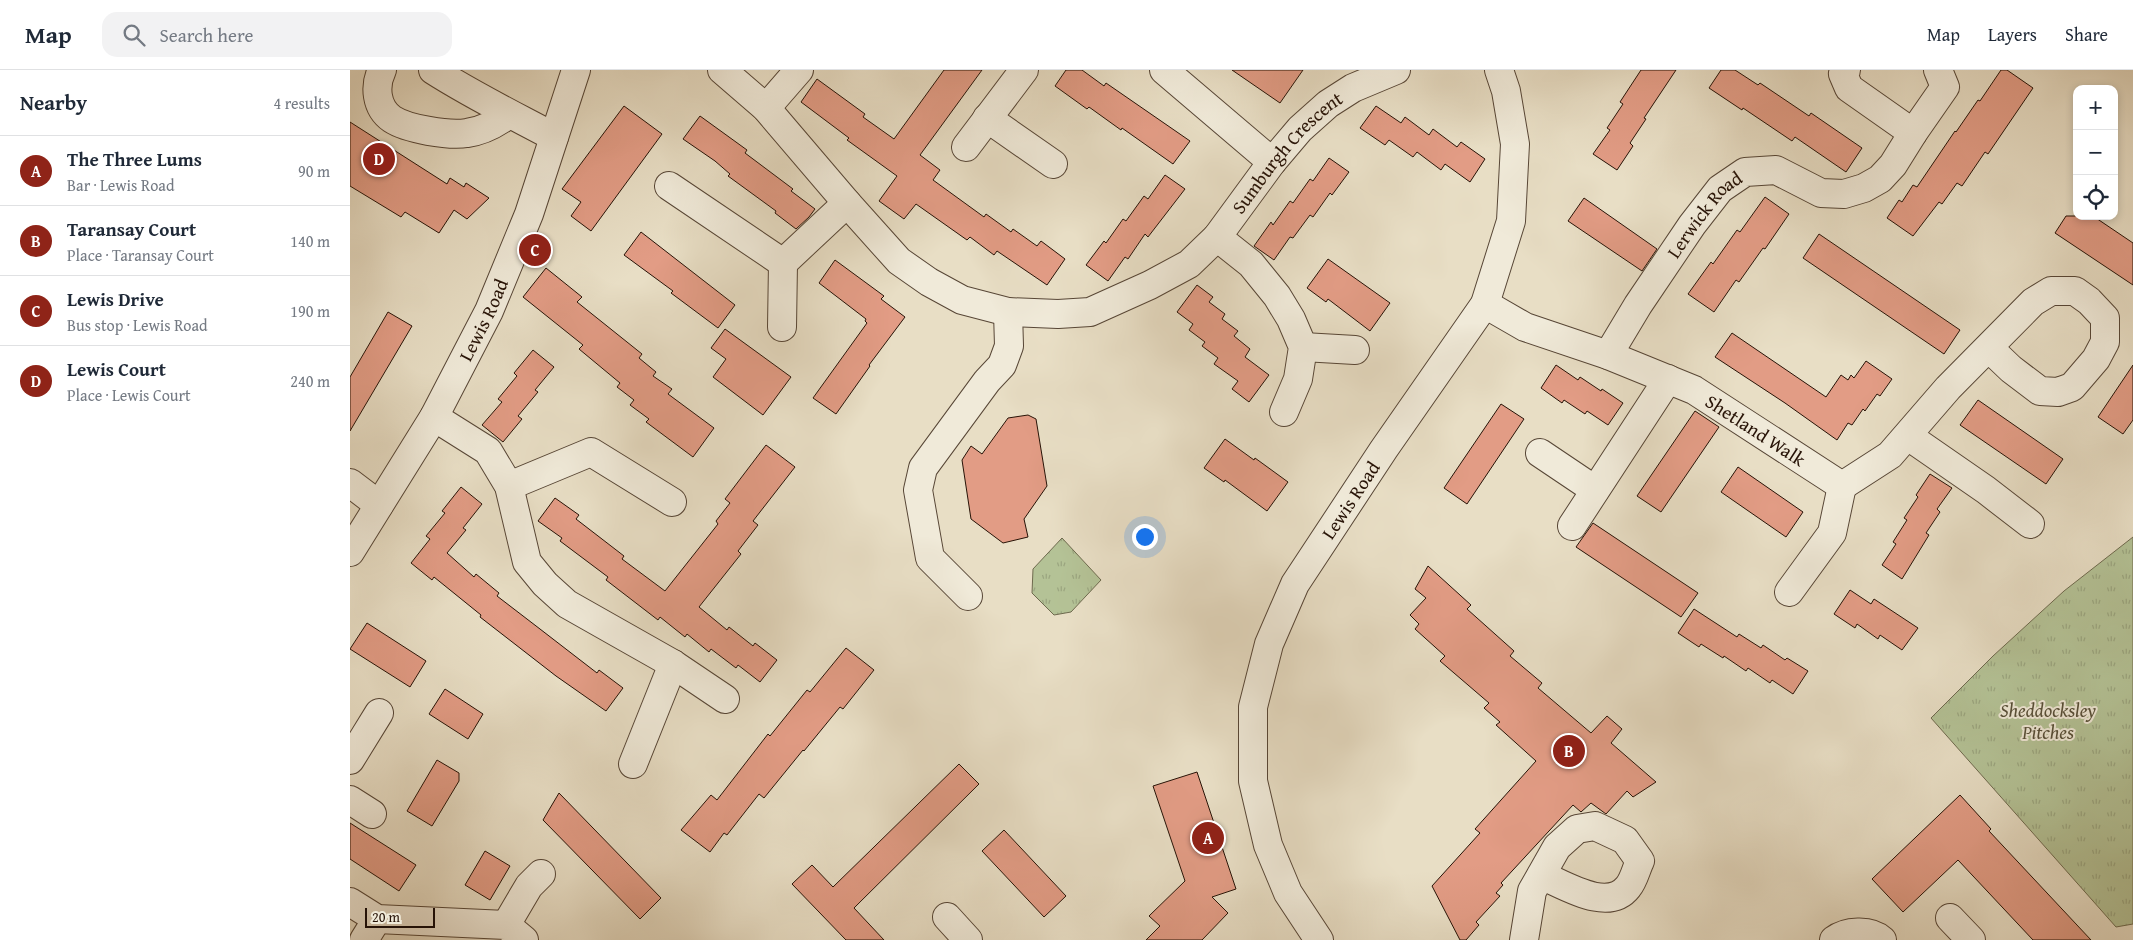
<!DOCTYPE html>
<meta charset="utf-8">
<style>
body{margin:0;font-family:"Gentium Book Plus",serif;background:#f2f2f3;color:#1f2937}
.controls{position:absolute;right:15px;top:15px;display:grid;overflow:hidden;border-radius:10px;box-shadow:0 2px 8px #0003}
.controls button{width:45px;height:45px;display:grid;place-items:center;padding:0;border:0;border-bottom:1px solid #e0e1e3;background:#fff;color:#1f2937;font:25px sans-serif}
.scale{position:absolute;left:15px;bottom:12px;width:70px;box-sizing:border-box;padding-left:5px;border:2px solid #271307;border-top:0;font-size:14px;line-height:18px;white-space:nowrap;color:#271307;-webkit-text-stroke:4px #f0ead9;paint-order:stroke}
.you{position:absolute;left:794px;top:466px;width:18px;height:18px;margin:-12px;border:4px solid #fff;border-radius:50%;background:#1a73e8;box-shadow:0 0 0 8px #1a73e833}
.badge{display:grid;place-items:center;width:32px;height:32px;border-radius:50%;background:#8f2418;color:#fff;font-size:16px;font-weight:700}
.pin{position:absolute;translate:-50% -50%;border:2px solid #fff;box-shadow:0 1px 5px #0006}
.list{margin:0;padding:0;list-style:none}
h2{display:flex;justify-content:space-between;align-items:center;height:65px;margin:0;padding:0 20px;font-size:21px}
h2 small{font-size:16px;font-weight:400;color:#747a83}
.list li{display:grid;grid-template-columns:32px 1fr auto;gap:15px;align-items:center;box-sizing:border-box;height:70px;padding:0 20px;border-top:1px solid #e0e1e3}
.list b{display:block;font-size:19px;white-space:nowrap}
.list p{margin:0;font-size:16px;white-space:nowrap;color:#747a83}
.list em{font-size:16px;font-style:normal;color:#747a83}
.icon{flex:none;width:28px;height:28px;fill:none;stroke:currentColor;stroke-width:2;stroke-linecap:round;stroke-linejoin:round}
.map{position:relative;flex:none;width:1783px;height:870px;overflow:hidden}
header{display:flex;align-items:center;gap:30px;box-sizing:border-box;height:70px;padding:0 25px;background:#fff;border-bottom:1px solid #e0e1e3}
header strong{font-size:24px}
nav{display:flex;gap:28px;margin-inline-start:auto;font-size:18px}
.search{width:350px;height:45px;background:#f2f2f3;display:flex;align-items:center;gap:12px;box-sizing:border-box;padding:0 18px;border-radius:15px;color:#747a83;font-size:19px}
main{display:flex}
aside{flex:1;background:#fff}
.map>svg:first-child{display:block}
.park{fill:url(#park-tufts);stroke:#6e6a4e}
.building{fill:#e29c85;stroke:#271307}
.lines{fill:none;stroke-linecap:round;stroke-linejoin:round}
.minor-casing{stroke:#574636;stroke-width:30}
.minor{stroke:#f0ead9;stroke-width:28}
.labels{text-anchor:middle;stroke-width:4;stroke-linejoin:round;paint-order:stroke}
.street-label{font-size:19px;fill:#271307;stroke:#f0ead9}
.park-label{font-size:19px;font-style:italic;fill:#585039;stroke:#f0ead9}
</style>
<header>
<strong>Map</strong>
<div class="search"><svg class="icon" aria-label="search" viewBox="0 0 24 24"><circle cx="10" cy="10" r="6"/><path d="M15 15l6 6"/></svg>Search here</div>
<nav><a>Map</a><a>Layers</a><a>Share</a></nav>
</header>
<main>
<aside>
<h2>Nearby<small>4 results</small></h2>
<ul class="list">
<li><span class="badge">A</span><div><b>The Three Lums</b><p>Bar · Lewis Road</p></div><em>90 m</em></li>
<li><span class="badge">B</span><div><b>Taransay Court</b><p>Place · Taransay Court</p></div><em>140 m</em></li>
<li><span class="badge">C</span><div><b>Lewis Drive</b><p>Bus stop · Lewis Road</p></div><em>190 m</em></li>
<li><span class="badge">D</span><div><b>Lewis Court</b><p>Place · Lewis Court</p></div><em>240 m</em></li>
</ul>
</aside>
<div class="map">
<svg width="1783" height="870" viewBox="0 0 1783 870">
<defs>
<pattern id="park-tufts" width="24" height="20" patternUnits="userSpaceOnUse" patternTransform="scale(1.25)"><rect width="24" height="20" fill="#b4c296"/><path d="M3 7l-1-3M5 7V3M7 7l1-3M15 17l-1-3M17 17v-4M19 17l1-3" fill="none" stroke="#9ba680"/></pattern>
</defs>
<rect width="100%" height="100%" fill="#e8dec5"/>
<filter id="stains"><feTurbulence type="fractalNoise" baseFrequency=".004" numOctaves="4"/><feColorMatrix values="0 0 0 0 .2 0 0 0 0 .09 0 0 0 0 .02 0 0 0 .5 -.17"/></filter>
<radialGradient id="worn" r=".72"><stop offset=".6" stop-color="#630" stop-opacity="0"/><stop offset="1" stop-color="#630" stop-opacity=".3"/></radialGradient>
<!-- park -->
<path class="park" d="M1783,467v387l-17,3 -185,-209 62,-62 71,-65z
M712,468l39,42 -30,32 -17,3 -22,-22 1,-24z"/>
<!-- building -->
<path class="building" d="M594,0h38l-62,85 20,15 -7,10 51,37 2,-3 25,18 2,-3 24,17 4,-5 24,18 -18,26 -50,-34 -3,4 -24,-18 -3,3 -51,-36 -12,15 -25,-18 18,-25 -50,-36 2,-2 -48,-36 16,-23 48,35 -2,3 31,22z
M716,0h16l22,16 2,-3 84,58 -17,23 -51,-36 -1,2 -32,-23 -2,2 -32,-23z
M882,0h71l-23,33z
M1291,0h35l-32,48 2,1 -16,24 3,3 -16,24 -24,-16 17,-24 -3,-2 16,-24 -3,-2z
M1371,0h14l23,15 2,-2 49,33 2,-3 51,35 -16,24 -51,-35 -3,4 -49,-33 -1,2 -33,-22z
M1651,0h6l26,18 -45,66 -3,-2 -23,34 -5,-3 -15,21 -3,-2 -26,34 -26,-18 12,-18 3,2 11,-17 4,2 38,-56 1,1 22,-32 2,1z
M274,36l38,28 -71,97 -20,-15 10,-14 -19,-13z
M1026,36l25,17 4,-6 24,18 4,-6 24,18 4,-5 24,17 -15,23 -25,-18 -4,6 -24,-18 -4,5 -24,-17 -4,5 -25,-17z
M350,46l47,34 -2,3 48,36 -2,2 24,18 -6,8 -13,12 -21,-16 1,-2 -48,-35 2,-2 -15,-13 -32,-22z
M0,52l97,62 3,-6 14,9 2,-4 23,15 -22,21 -13,-9 -15,23 -34,-21 -4,5 -51,-31z
M979,88l20,14 -17,23 -2,-2 -17,24 -3,-2 -17,23 -3,-1 -16,23 -20,-14 17,-24 2,3 17,-24 3,2 17,-24 3,2z
M815,105l20,14 -37,48 -3,-3 -17,25 -3,-2 -17,24 -22,-16 18,-24 2,2 17,-24 3,2 18,-25 4,3z
M1415,127l24,17 -24,35 -2,-1 -24,34 -3,-2 -22,32 -26,-18 23,-32 2,2 24,-34 3,2z
M1234,128l73,51 -15,22 -74,-50z
M1716,146h27l40,27v42l-78,-52z
M291,162l94,73 -17,23 -47,-35 2,-2 -49,-36z
M1469,164l141,96 -16,24 -141,-96z
M978,189l62,44 -20,28 -42,-32 -2,3 -19,-14z
M485,190l49,36 -3,3 24,18 -36,48 1,1 -34,48 -23,-16 54,-75 -2,-2 1,-2 -47,-36z
M196,198l36,29 -5,5 65,52 -3,4 17,14 -3,4 19,13 -4,5 46,34 -21,29 -47,-35 3,-3 -19,-14 4,-5 -17,-13 3,-4 -41,-34 4,-4 -60,-48z
M847,215l16,12 -4,5 16,12 -3,5 16,12 -4,5 16,13 -5,8 24,18 -20,27 -17,-13 6,-8 -24,-17 4,-6 -16,-12 3,-4 -16,-12 4,-6 -16,-12z
M38,242l24,14 -62,105v-54z
M375,259l66,48 -28,38 -50,-38 13,-18 -15,-11z
M1382,263l94,64 15,-22 7,5 3,-5 3,3 12,-17 26,18 -12,17 -3,-2 -12,17 -2,-2 -11,16 -4,-2 -11,17 -52,-37 -70,-46z
M183,280l21,17 -19,23 3,2 -20,24 4,3 -19,23 -21,-17 20,-23 -4,-3 19,-23 -3,-3z
M1206,295l22,15 2,-3 21,14 1,-2 21,14 -15,22 -21,-14 -2,3 -21,-14 -2,3 -21,-15z
M1783,295v55l-10,14 -25,-17z
M1628,330l85,59 -17,25 -86,-59z
M1151,334l23,15 -57,85 -23,-16z
M1345,341l24,16 -58,85 -24,-16z
M678,345l8,4 11,67 -23,33 4,18 -25,6 -32,-24 -9,-59 9,-14 11,8 26,-36z
M875,369l29,21 1,-2 33,24 -21,29 -42,-31 -1,2 -20,-14z
M416,375l29,22 -42,54 5,4 -20,26 3,3 -42,53 28,23 2,-3 24,19 2,-3 22,17 -17,22 -22,-17 -2,3 -25,-19 -2,3 -22,-18 -2,3 -25,-20 -2,3 -52,-40 2,-3 -48,-36 2,-3 -24,-17 17,-23 24,17 -3,4 48,37 -2,3 43,32 53,-67 -2,-3 14,-18 -5,-4z
M1388,397l65,45 -17,25 -65,-45z
M1580,404l22,14 -15,21 3,3 -14,21 3,2 -27,44 -20,-14 14,-21 -3,-2 14,-22 -3,-2 14,-21 -2,-2z
M111,417l21,17 -19,24 3,2 -19,23 27,24 2,-3 23,19 -2,3 43,33 57,44 2,-3 24,18 -17,23 -50,-35 -76,-59 1,-2 -47,-38 -2,3 -21,-17 19,-24 -4,-3 19,-23 -3,-2z
M1243,453l105,70 -17,24 -105,-70z
M1078,496l43,39 -4,4 47,42 -4,5 32,27 -4,5 53,45 16,-17 15,13 -11,14 45,39 -23,15 -6,-6 -21,23 -15,-11 -10,9 -8,-7 -72,78 2,2 -7,8 4,3 -24,26 3,3 -13,15h-6l-28,-54 48,-53 -5,-4 61,-68 -40,-36 4,-3 -16,-14 5,-5 -49,-42 5,-5 -30,-27 4,-5 -9,-9 16,-17 -11,-9z
M1500,520l21,14 3,-5 44,29 -16,22 -22,-15 -2,4 -21,-15 -2,4 -21,-14z
M1344,539l43,28 2,-3 22,14 2,-3 22,15 2,-2 21,13 -15,23 -21,-14 -2,3 -22,-15 -2,3 -22,-15 -1,2 -22,-14 -2,3 -21,-14z
M17,553l59,38 -16,26 -60,-38z
M496,578l28,22 -31,39 -3,-2 -36,44 -1,-1 -39,48 -5,-4 -32,41 -3,-2 -14,19 -29,-22 30,-35 6,5 51,-66 2,2 37,-46 3,2z
M95,619l38,25 -15,25 -39,-25z
M87,690l22,13v8l-27,45 -25,-15z
M609,694l20,20 -125,124 30,32h-38l-54,-56 20,-19 21,22z
M847,702l39,117 -24,8 16,16 -26,27h-56l14,-14 -11,-10 36,-35 -32,-95z
M209,723l102,105 -21,21 -97,-99z
M1610,725l31,34 -2,2 102,109h-58l-75,-80 -55,52 -31,-33z
M0,753l66,42 -17,26 -49,-32z
M654,760l62,66 -22,21 -62,-66z
M135,781l25,15 -20,34 -25,-15z"/>
<g class="lines">
<!-- minor casing -->
<g class="minor-casing">
<g id="minor">
<path d="M32,0c-8,16 -6,38 10,49 15,10 57,17 75,14 16,-2 30,-10 42,-19"/>
<path d="M83,0c39,25 80,45 121,67"/>
<path id="s1" d="M372,0l44,38 81,95 52,58 30,21 33,18 46,12 50,2 32,-2 60,-27 39,-21 28,-27 55,-75 28,-33 28,-25 25,-16 43,-18"/>
<path d="M814,0l108,92"/>
<path d="M1496,0l-3,4 6,14 64,45"/>
<path d="M416,38l33,-38"/>
<path d="M637,48l66,46"/>
<path d="M616,77l58,-77"/>
<path d="M319,116l114,77 64,-60"/>
<path d="M867,167l34,27 26,32 14,23 12,28 -5,32 -14,33"/>
<path id="s2" d="M1135,234l40,23 83,28 86,35 148,96 48,-31 58,-67 85,-86 18,-11h24l14,10 16,17v24l-9,17 -24,28 -14,5 -18,-1 -29,-22 -22,-21"/>
<path d="M432,257l1,-64"/>
<path d="M953,277l52,3"/>
<path id="s3" d="M1258,285l30,-50 54,-80 28,-36 25,-17 31,-2 45,23 23,1 20,-6 16,-9 13,-14 20,-32 32,-46 -7,-17"/>
<path d="M84,347l54,34 21,35 18,76 18,22 22,20 106,60 52,35"/>
<path d="M1558,366l78,54 44,34"/>
<path d="M1190,383l55,37"/>
<path d="M0,413l29,22"/>
<path d="M159,416l82,-34 81,50"/>
<path d="M1222,456l96,-147"/>
<path id="s4" d="M0,482l84,-135 55,-106 40,-97 47,-144"/>
<path d="M1439,522l43,-59 10,-47"/>
<path d="M618,526l-38,-38 -12,-68 5,-22 64,-87 15,-16 7,-19 -1,-34"/>
<path d="M0,690l29,-47"/>
<path d="M283,694l40,-100"/>
<path d="M0,730l22,14"/>
<path d="M0,832l27,17 129,6 18,15"/>
<path d="M597,847l21,23"/>
<path d="M1600,848l21,22"/>
<path d="M156,855l23,-39 12,-12"/>
<path d="M14,870l13,-21"/>
<path id="s5" d="M969,870l-31,-47 -20,-48 -15,-64v-74l16,-63 26,-60 89,-135 101,-145 26,-83 4,-77 -9,-53 -7,-21"/>
<path d="M1174,870l8,-49 25,-44 20,-18 18,-3 30,14 15,21c-4,8 -6,19 -12,26 -20,26 -63,-2 -87,-12"/>
<path d="M1484,870c12,-9 36,-11 48,0"/>
</g>
</g>
<!-- minor -->
<use href="#minor" class="minor"/>
</g>
<g class="labels">
<!-- street labels -->
<g class="street-label">
<text dy="7" stroke="none"><textPath href="#s1" startOffset="724">Sumburgh Crescent</textPath></text>
<text dy="7" stroke="none"><textPath href="#s3" startOffset="171">Lerwick Road</textPath></text>
<text dy="7" stroke="none"><textPath href="#s4" startOffset="268">Lewis Road</textPath></text>
<text dy="7" stroke="none"><textPath href="#s2" startOffset="300">Shetland Walk</textPath></text>
<text dy="7" stroke="none"><textPath href="#s5" startOffset="479">Lewis Road</textPath></text>
</g>
<!-- park labels -->
<g class="park-label">
<text x="1698" y="647">Sheddocksley<tspan x="1698" dy="22">Pitches</tspan></text>
</g>
</g>
<rect width="100%" height="100%" filter="url(#stains)"/>
<rect width="100%" height="100%" fill="url(#worn)"/>
</svg>
<div class="controls">
<button>+</button>
<button>−</button>
<button><svg class="icon" aria-label="locate" viewBox="0 0 24 24"><circle cx="12" cy="12" r="6"/><path d="M12 2v4M12 18v4M2 12h4M18 12h4"/></svg></button>
</div>
<div class="scale">20 m</div>
<div class="you"></div>
<div class="pin badge" style="left:858px;top:768px">A</div>
<div class="pin badge" style="left:1219px;top:681px">B</div>
<div class="pin badge" style="left:185px;top:180px">C</div>
<div class="pin badge" style="left:29px;top:89px">D</div>
</div>
</main>
